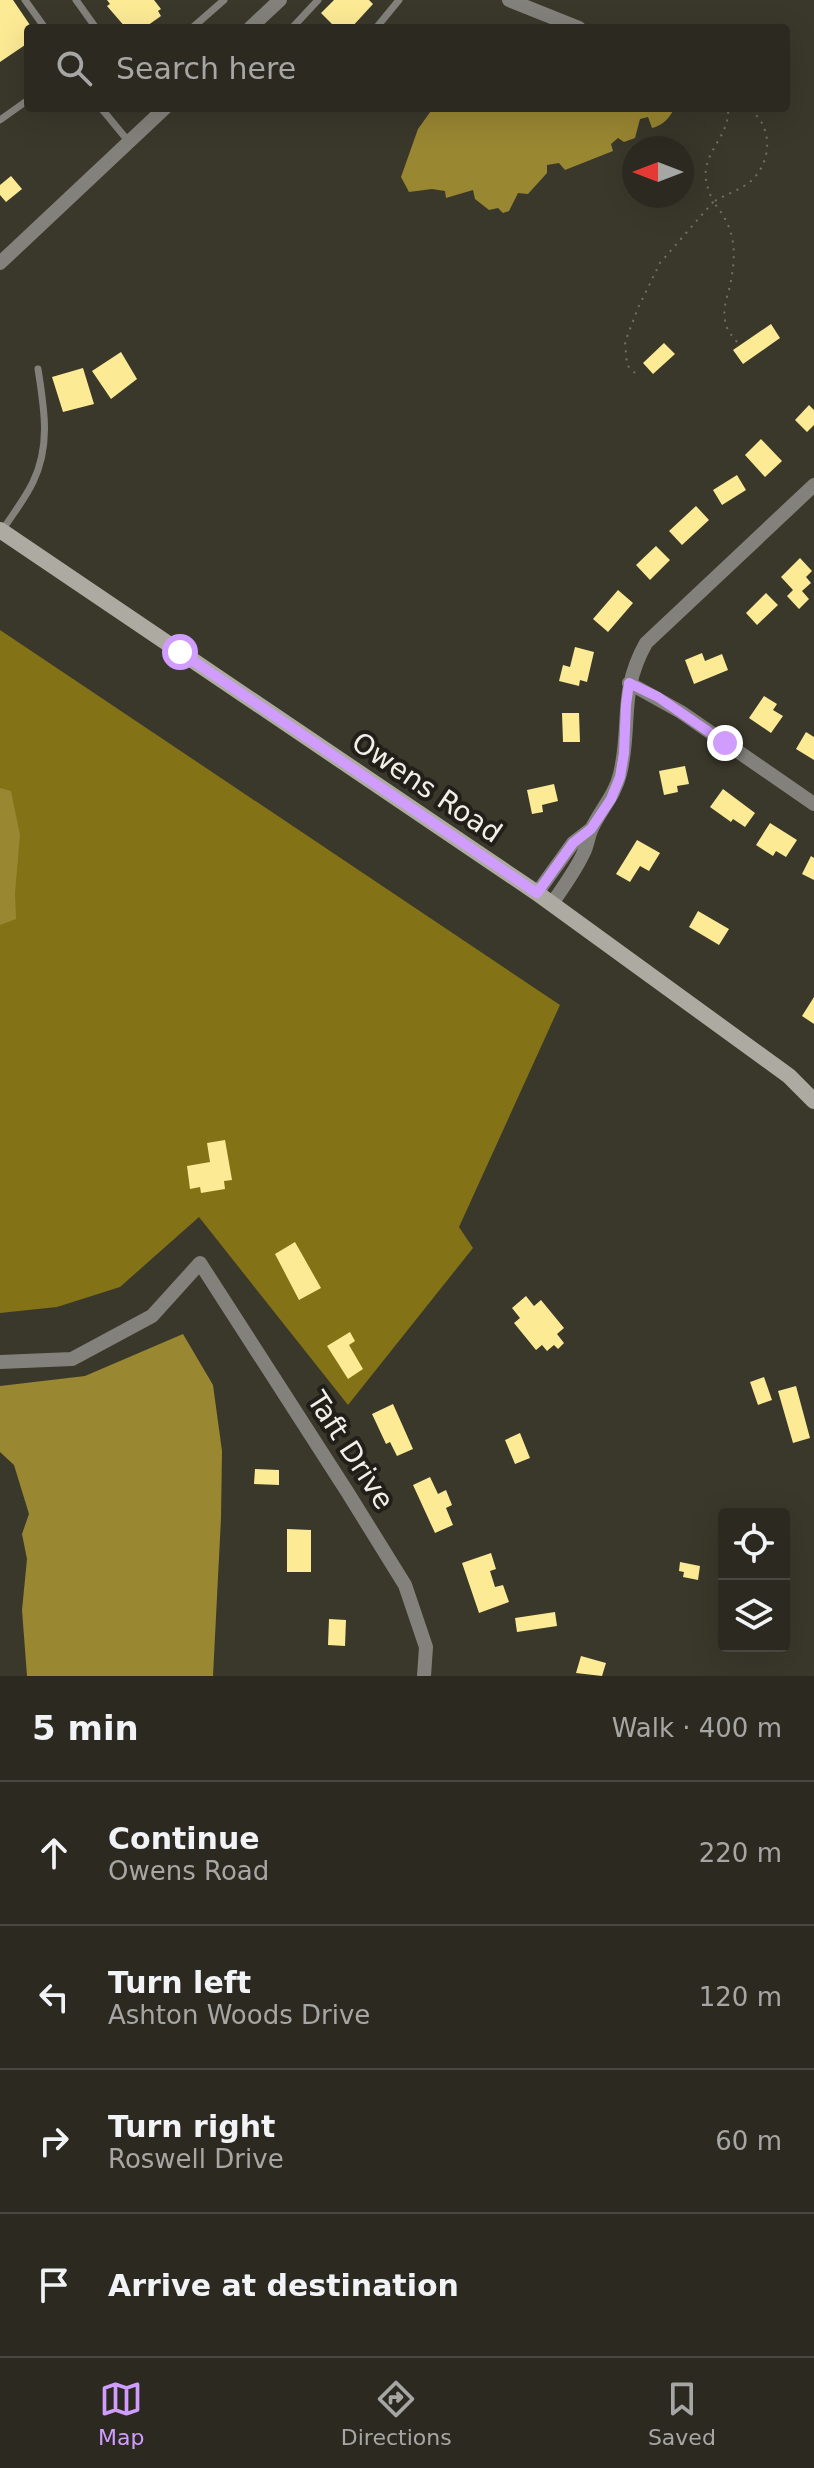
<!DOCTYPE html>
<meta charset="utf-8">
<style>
body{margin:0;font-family:"DejaVu Sans",sans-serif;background:#343229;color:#f1f3f6}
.controls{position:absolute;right:24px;bottom:24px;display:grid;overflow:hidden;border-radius:8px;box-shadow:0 8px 32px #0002}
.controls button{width:72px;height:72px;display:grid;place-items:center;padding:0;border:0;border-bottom:2px solid #48463e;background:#2c2a20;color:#f1f3f6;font:40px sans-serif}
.compass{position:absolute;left:622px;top:136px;width:72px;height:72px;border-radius:50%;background:#2c2a20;box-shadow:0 8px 32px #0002;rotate:270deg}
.stop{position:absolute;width:24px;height:24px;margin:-18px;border:6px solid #d09dff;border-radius:50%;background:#fff}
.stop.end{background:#d09dff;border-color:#fff;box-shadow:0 2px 8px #0008}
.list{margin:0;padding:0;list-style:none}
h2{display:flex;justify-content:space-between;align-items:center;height:104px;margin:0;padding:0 32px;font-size:34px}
h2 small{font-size:26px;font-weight:400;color:#a6a7a5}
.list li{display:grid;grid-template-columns:52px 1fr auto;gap:24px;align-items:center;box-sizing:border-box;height:144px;padding:0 32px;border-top:2px solid #48463e}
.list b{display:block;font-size:30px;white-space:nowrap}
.list p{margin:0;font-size:26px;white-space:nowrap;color:#a6a7a5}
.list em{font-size:26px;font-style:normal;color:#a6a7a5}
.icon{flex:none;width:44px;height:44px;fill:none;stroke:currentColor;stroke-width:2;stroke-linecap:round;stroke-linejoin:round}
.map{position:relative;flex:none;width:814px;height:1676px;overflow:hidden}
.search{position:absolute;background:#2c2a20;box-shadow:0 8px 32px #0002;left:24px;right:24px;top:24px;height:88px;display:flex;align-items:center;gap:20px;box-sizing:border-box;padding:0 28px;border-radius:8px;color:#a6a7a5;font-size:30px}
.sheet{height:680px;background:#2c2a20}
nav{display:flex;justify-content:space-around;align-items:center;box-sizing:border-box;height:112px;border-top:2px solid #48463e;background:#2c2a20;font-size:22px;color:#a6a7a5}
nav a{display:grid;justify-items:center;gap:4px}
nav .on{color:#d09dff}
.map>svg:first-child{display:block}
.forest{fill:#847216}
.water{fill:#9a8732}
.building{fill:#fcea95}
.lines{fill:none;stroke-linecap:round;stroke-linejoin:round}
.path{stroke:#727064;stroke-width:2;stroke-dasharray:2 6;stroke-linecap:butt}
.lane{stroke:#83817b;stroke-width:7}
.street{stroke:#83817b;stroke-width:14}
.secondary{stroke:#adaba1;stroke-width:16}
.route{stroke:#d09dff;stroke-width:10}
.labels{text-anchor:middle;stroke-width:8;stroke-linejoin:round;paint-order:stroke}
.street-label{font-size:28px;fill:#f1efe7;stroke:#201f19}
</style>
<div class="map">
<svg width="814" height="1676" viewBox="0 0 814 1676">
<rect width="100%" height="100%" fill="#3a382b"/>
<!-- forest -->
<path class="forest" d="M0,630l560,375 -101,222 14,21 -125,157 -149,-188 -79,70 -63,20 -57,6z"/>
<!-- water -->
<path class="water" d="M433,108h241c-3,9 -12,18 -22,20l-4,-11 -8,2 -5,19 -11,4 -6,-4 -7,6 2,7 -48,19 -6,-7 -12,2v8l-19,21 -10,-1 -9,18 -6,2 -5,-5 -9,2 -14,-11 -2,-9 -27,8 -1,-7 -13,-2 -23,3 -8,-15 17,-48z
M0,788l11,3 9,44 -5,58 1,26 -16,6z
M183,1334l30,51 9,66 -1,67 -8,158h-186l-5,-66 5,-51 -5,-25 7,-20 -15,-49 -14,-13v-66l85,-10z"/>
<!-- building -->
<path class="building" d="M0,0h13l19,28h-4v15l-28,19z
M107,0h47l7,9 -3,2 3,5 -17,12h-18l-19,-22 3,-2z
M334,0h35l4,4 -22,24h-15l-15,-15z
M11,176l11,13 -16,13 -6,-7v-10z
M771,324l9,14 -37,26 -10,-14z
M664,343l11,11 -22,20 -10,-11z
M121,352l16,27 -26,20 -19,-28z
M83,368l11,36 -31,8 -11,-35z
M809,405l5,5v15l-7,7 -12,-12z
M761,439l21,22 -17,16 -20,-22z
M737,475l9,15 -24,15 -9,-15z
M696,506l13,14 -27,25 -13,-14z
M656,546l14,14 -20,20 -14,-15z
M800,558l12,13 -6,6 5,6 -9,8 7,8 -10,10 -12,-13 6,-6 -12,-13z
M618,590l15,13 -25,29 -15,-13z
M766,593l12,12 -21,20 -11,-12z
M575,647l19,5 -7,30 -7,-2 -1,6 -20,-5 4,-16 7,2z
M702,653l3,8 17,-7 6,16 -34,14 -9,-24z
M764,696l13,8 -4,6 10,6 -12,17 -22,-15z
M562,713h17l1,29h-17z
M806,732l8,5v23l-18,-11z
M685,766l4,18 -12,2 1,6 -14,3 -5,-24z
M554,784l4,17 -16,4 1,7 -11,2 -5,-24z
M723,789l32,24 -10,14 -12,-8 -2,3 -21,-15z
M770,823l27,17 -11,17 -10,-6 -3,5 -17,-11z
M637,840l23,13 -11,18 -9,-5 -10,16 -14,-8z
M811,856l3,2v22l-12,-6z
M698,911l31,18 -10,16 -30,-18z
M814,997v27l-12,-8z
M225,1140l7,40 -8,1 1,8 -24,4 -1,-6 -10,2 -3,-23 23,-4 -3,-19z
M295,1242l26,46 -22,12 -24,-46z
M526,1296l8,10 7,-6 23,28 -7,6 7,9 -6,6 -4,-4 -7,6 -5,-6 -6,5 -22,-27 6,-5 -8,-10z
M350,1332l5,9 -6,4 14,24 -15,10 -21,-33z
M764,1377l8,23 -14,5 -8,-23z
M796,1386l14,52 -17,5 -15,-52z
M393,1404l20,45 -16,7 -7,-14 -4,2 -14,-30z
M520,1433l10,25 -15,6 -10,-24z
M255,1469l24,1v15l-25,-1z
M430,1477l8,17 8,-4 6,15 -6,3 7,17 -18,8 -22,-48z
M287,1529l24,1v42h-24z
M491,1553l5,16 -6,2 5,16 8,-2 6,17 -30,11 -17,-50z
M680,1562l20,4 -2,14 -15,-3 1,-5 -5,-1z
M555,1612l2,14 -40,6 -2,-14z
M329,1619l17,1 -1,26 -17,-1z
M581,1656l25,7 -4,13 -26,-3z"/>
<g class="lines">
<!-- path -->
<path class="path" d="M452,108l4,3
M737,342c-6,-7 -11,-13 -12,-22 -2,-10 1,-20 4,-30 8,-35 8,-61 -16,-88 13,-8 28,-12 39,-22 21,-20 21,-57 -5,-72
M635,373l-8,-8 -2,-23 13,-34 22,-45 53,-61c-4,-11 -9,-21 -7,-33 3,-22 24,-36 22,-61"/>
<!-- lane -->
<path class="lane" d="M25,0l20,28
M76,0l20,28
M192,28l32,-28
M292,28l26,-28
M376,28l23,-28
M101,108l28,34
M0,120l28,-20
M2,531c10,-16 23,-32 31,-49 18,-37 11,-74 5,-113"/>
<!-- street -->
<path class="street" d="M509,0l70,28
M250,28l30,-28
M0,263l165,-155
M629,683l52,29 133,92
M537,893l36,-50 18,-14
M552,904c11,-17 24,-34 32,-52 4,-8 4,-16 8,-24 9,-19 23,-33 28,-54 12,-49 -2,-81 26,-131l168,-158
M0,1362l72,-3 80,-43 48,-53 148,230 57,92 21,62 -2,29"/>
<!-- secondary -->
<path class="secondary" d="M0,530l537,363 252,183 25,25"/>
</g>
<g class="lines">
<!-- route -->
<path class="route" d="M180,652l357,241 36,-50 18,-14 20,-30 9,-22 4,-24 2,-48 3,-22 29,14 67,46"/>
</g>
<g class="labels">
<!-- street labels -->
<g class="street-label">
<text transform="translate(427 787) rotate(34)" y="10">Owens Road</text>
<text transform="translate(351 1450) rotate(57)" y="10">Taft Drive</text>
</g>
</g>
</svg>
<div class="controls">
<button><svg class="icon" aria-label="locate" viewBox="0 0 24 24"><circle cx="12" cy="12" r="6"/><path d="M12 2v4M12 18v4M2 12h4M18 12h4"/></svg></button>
<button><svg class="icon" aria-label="layers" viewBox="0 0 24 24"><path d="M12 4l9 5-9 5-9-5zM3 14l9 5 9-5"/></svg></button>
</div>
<svg class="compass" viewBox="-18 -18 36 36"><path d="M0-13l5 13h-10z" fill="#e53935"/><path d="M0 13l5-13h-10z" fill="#a6a7a5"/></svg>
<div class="stop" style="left:180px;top:652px"></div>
<div class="stop end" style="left:725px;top:743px"></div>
<div class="search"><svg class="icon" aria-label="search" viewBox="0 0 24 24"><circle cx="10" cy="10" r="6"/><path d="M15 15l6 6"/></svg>Search here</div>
</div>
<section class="sheet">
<h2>5 min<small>Walk · 400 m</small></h2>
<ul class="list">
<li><svg class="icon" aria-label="ahead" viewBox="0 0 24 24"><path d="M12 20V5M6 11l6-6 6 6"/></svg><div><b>Continue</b><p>Owens Road</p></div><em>220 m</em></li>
<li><svg class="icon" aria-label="left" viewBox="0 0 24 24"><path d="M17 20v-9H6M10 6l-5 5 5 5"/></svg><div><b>Turn left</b><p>Ashton Woods Drive</p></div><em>120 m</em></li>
<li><svg class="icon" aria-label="right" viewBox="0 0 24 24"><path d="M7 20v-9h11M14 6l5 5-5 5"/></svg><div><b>Turn right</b><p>Roswell Drive</p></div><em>60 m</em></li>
<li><svg class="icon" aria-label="arrive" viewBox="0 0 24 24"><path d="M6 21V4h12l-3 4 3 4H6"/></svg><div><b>Arrive at destination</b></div></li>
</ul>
</section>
<nav>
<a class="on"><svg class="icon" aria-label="map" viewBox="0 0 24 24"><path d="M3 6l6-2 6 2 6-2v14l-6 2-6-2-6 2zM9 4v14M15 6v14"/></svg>Map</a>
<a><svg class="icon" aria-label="directions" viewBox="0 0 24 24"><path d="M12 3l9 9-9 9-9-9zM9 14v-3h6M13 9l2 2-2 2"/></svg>Directions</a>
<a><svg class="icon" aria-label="saved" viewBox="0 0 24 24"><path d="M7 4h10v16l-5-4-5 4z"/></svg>Saved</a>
</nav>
